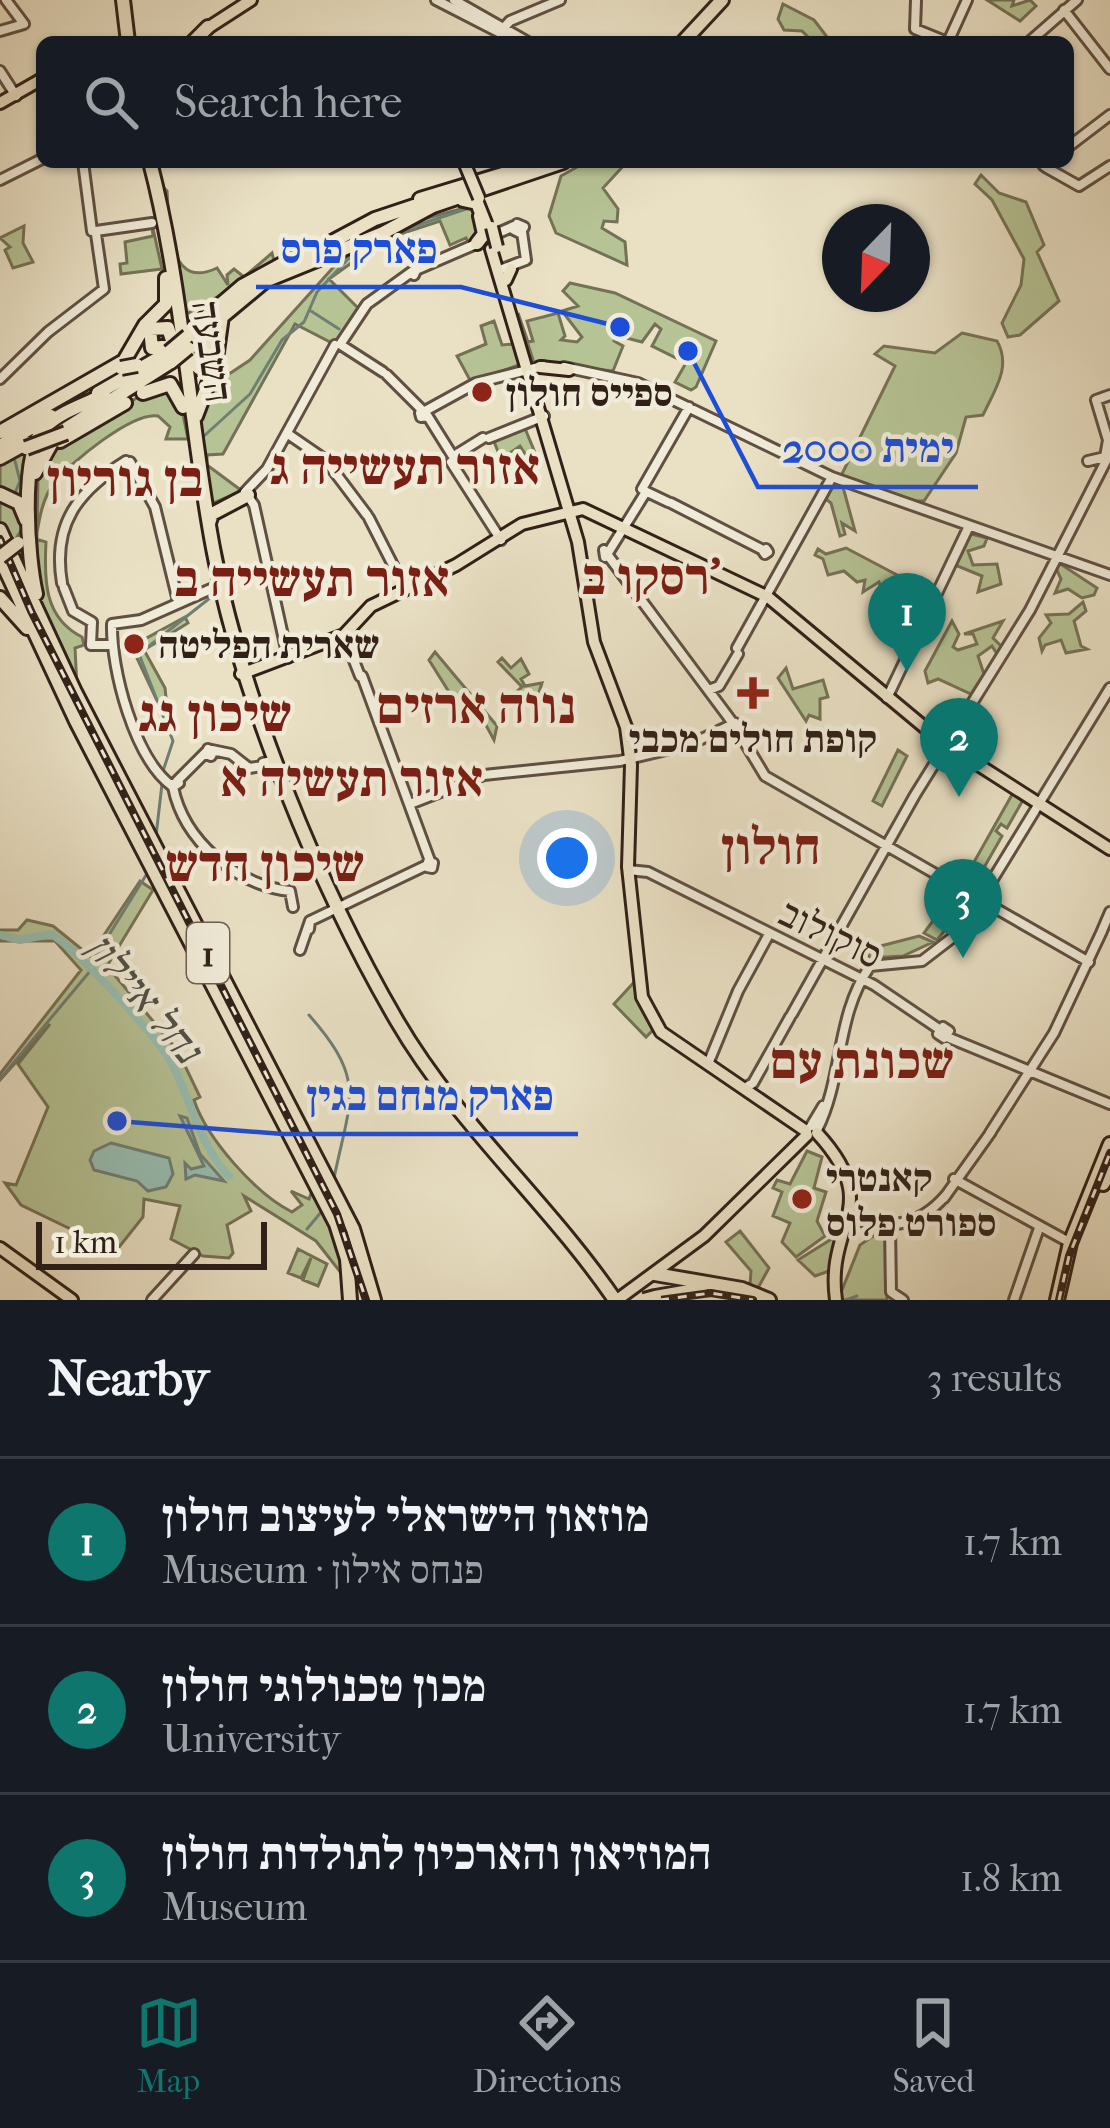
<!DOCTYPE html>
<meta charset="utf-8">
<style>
body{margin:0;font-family:"IM FELL French Canon","Frank Ruhl Libre",serif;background:#20242c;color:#f1f3f6}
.compass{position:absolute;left:822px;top:204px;width:108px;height:108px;border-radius:50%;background:#171b24;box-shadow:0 3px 9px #0004;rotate:203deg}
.scale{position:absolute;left:36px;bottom:30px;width:231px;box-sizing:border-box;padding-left:12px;border:6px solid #312018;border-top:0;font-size:33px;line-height:42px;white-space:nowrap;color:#312018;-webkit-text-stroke:9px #f1ecd9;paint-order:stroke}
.you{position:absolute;left:567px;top:858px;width:42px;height:42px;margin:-30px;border:9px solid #fff;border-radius:50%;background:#1a73e8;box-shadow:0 0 0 18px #1a73e833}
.badge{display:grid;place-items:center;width:78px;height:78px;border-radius:50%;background:#0f766e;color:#fff;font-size:39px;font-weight:700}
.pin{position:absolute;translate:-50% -99px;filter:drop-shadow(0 3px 6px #0008)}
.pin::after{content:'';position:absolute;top:63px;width:42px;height:36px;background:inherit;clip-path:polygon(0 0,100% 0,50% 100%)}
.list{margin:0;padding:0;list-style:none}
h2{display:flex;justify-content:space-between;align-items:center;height:156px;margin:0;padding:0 48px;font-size:51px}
h2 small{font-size:39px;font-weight:400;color:#9ea1a6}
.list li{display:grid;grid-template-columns:78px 1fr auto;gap:36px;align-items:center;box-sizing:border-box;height:168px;padding:0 48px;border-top:3px solid #363941}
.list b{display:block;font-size:45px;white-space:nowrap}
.list p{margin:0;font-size:39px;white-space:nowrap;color:#9ea1a6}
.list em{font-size:39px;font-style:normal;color:#9ea1a6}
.icon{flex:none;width:66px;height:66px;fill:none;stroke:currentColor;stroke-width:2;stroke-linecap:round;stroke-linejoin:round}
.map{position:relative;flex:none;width:1110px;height:1300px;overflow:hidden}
.search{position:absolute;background:#171b24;box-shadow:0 3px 9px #0004;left:36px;right:36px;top:36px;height:132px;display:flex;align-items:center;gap:30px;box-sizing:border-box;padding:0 42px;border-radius:18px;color:#9ea1a6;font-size:45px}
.sheet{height:660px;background:#171b24}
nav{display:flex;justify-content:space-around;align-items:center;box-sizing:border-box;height:168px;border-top:3px solid #363941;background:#171b24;font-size:33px;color:#9ea1a6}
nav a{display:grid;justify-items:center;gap:6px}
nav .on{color:#0f766e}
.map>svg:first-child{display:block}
.green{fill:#b6c395;stroke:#747256;stroke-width:3}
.water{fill:#98beb2;stroke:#6f7f74;stroke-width:3}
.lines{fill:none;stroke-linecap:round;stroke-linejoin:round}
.stream{stroke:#6f7f74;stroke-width:3}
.river{stroke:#98beb2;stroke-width:8}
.minor-casing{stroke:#5f5043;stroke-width:14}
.major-casing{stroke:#312018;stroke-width:16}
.highway-casing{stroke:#312018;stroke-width:18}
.minor{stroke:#f1ecd9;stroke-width:8}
.major{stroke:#eae1c5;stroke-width:10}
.highway{stroke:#eae1c5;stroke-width:12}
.rail-casing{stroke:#312018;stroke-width:8}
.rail{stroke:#f1ecd9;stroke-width:3;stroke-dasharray:9;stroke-linecap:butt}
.major-bridge-casing{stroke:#312018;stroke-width:16;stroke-linecap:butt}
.highway-bridge-casing{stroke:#312018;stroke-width:18;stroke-linecap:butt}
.major-bridge{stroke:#eae1c5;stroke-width:10}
.highway-bridge{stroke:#eae1c5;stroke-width:12}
.poi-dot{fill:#8f2418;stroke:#f1ecd9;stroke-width:4.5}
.labels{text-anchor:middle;stroke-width:9;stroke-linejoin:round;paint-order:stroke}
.shield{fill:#f1ecd9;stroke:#6b5d52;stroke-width:3}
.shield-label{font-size:36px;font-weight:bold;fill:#312018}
.street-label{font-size:39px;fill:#312018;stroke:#f1ecd9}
.poi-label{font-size:39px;font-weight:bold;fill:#312018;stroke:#f1ecd9;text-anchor:start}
.water-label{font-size:42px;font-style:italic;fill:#504f46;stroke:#f1ecd9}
.district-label{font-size:51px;font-weight:bold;fill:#7a1f14;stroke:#f1ecd9}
.leader{fill:none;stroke:#1d4ed8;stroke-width:4.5}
.callout-dot{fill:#1d4ed8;stroke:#f1ecd9;stroke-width:4.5}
.callout-label{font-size:42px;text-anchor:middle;font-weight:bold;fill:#1d4ed8;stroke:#f1ecd9;stroke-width:9;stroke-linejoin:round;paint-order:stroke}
</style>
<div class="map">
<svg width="1110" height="1300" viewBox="0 0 1110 1300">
<rect width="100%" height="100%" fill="#eae1c5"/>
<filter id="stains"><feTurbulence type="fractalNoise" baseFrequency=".00167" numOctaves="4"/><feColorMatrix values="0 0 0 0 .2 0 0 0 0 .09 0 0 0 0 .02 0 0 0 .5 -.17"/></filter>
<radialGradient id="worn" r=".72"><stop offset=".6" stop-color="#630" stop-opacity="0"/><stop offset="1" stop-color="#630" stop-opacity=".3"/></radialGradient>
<!-- green -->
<path class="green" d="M987,0h27l-2,6 18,-6 6,6 -16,15z
M783,4l31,16 17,22h-18l-11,-11 -18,-1 -6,-11z
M586,162l39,2 -22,24 15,21 -1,13 -13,-1 -2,7 23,14 2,23 -71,-32 -7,-17 12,-40z
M981,175l18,18 27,9 18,43 -7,7 22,49 -39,34 -12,2 -6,-14 19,-38 3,-26 -32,-59 -17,-16z
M161,185l6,6c2,30 0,101 50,77l11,17 -1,-10 7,-6 10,8 28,-24 3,12 -92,51 -25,-123z
M468,207l7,4 5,26 -11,7 -3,-6 -16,7 -10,-24 -55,18 -56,40 29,29 -24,36 -39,-20 -72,130 -16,1v10l35,26 -31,13 -7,-49 -5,-1 -2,-42 8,-22 45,-30 89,-99 84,-42z
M152,224l10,45 -41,5 -1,-10 7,-1 -2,-21 28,-6z
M24,226l-1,17 10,19 -20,6 -8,-18 5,-3 -10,-9z
M570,283l45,10 101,48 -20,46 -5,3 -16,-8 11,-19 -34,-17 9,-17 -6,-5 -13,18 -27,-7 -1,6 9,5 -10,25 -79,-8 -16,-50 10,29 5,-1 -6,-20 31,-8 7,23 -4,4 16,2 5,-5 -20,-26 16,-5 -15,-15z
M494,321l8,24 12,-1 5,21 -48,17 -14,-26 29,-12 -5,-18z
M962,333l35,8c15,26 -3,50 -14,74l-17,2 -10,36 -32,48h-13l-70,-25 54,-110 -20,-12 9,-8 51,7z
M159,385l21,15 8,39h-22l4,-12 -12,-11c-25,-5 -88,47 -104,67 -12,16 -15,37 -18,56l10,3c-2,38 -2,76 36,95l2,8 -9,3 2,39 -41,-94 2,-118 25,-34z
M524,426l14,34 -7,3 -11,-17 -19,13 -8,-20z
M32,447l3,149 -22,-43 15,-31 -28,-30v-29z
M833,485l10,2 12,44 -13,-8 3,11 -5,2 -9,-33 -7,-5z
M0,496l18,9 6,21 -14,22 -10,-23z
M971,534l16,4 -3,8 -16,5 5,14 24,-1 4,20 -23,8 4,-16 -27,-11z
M846,548l53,28 5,16 8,1 -4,9 -23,-3 -6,-17 -16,10 2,-12 -8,2 -13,-11 -16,4 -5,-16 -8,-4 3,-6 8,5z
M1059,563l38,25 -3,7 -12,3 -14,-9 -13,4 6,-14 -6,-13z
M1083,602l3,9 -12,10 7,25 6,3 -21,4 -5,-13 -16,5 -3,6 -3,-13 12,-15 -5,-8 23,-1z
M185,617l3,6 -44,27 21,38 4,38 -34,-72 10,-15z
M952,621l7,13 -6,13 5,3 19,-6 -4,-10h-9l39,-13 -10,17 9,9 -5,7 -5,-8 -14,10 6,18 -13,20 -33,-15 -10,4 -3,-12z
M435,652l62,74 -3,14 -13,-24 -15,3 -37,-59z
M502,658l9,10 10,-9 8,15 -8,5 4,7 17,-3 -5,16 -23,-5 8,-7 -24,-25z
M786,668l7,21 30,-9 5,17 -8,2v20l-11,-4 -3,6 -28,-43z
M898,750l9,6 -25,50 -9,-5z
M1013,793l10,7 -16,28 -6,-4 -5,7 6,5 -32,56 -9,-7z
M140,881l13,9 -46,76 71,85 22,46 -6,3c13,39 62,94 98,112l10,-7 -11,-14 18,8 4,-11 26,57 6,33 -29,-37 -72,-45 7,15 -24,14 6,28 -4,5 -26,-2 -32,-17 9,-33 -36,-7 -1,18 -27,34 -95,-46 -16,-22 11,2 32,-78 -30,-43 32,-40 -50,56v-6l81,-104 -26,-29h-55v-11h18l9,-10 26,6 37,30z
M957,888l10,15 -30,37 -13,-7z
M919,936l14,6 -30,14 -34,2v-9z
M637,979l6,32 12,17 -9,9 -32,-33z
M807,1151l15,6 -8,31 12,4 -9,29 8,15 -29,21 -14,-15 8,-19 -17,-7 9,-24 -9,-4 4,-8 13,4z
M740,1231l29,37 -11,20 -8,-3 1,-14 -25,-29z
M838,1235l-9,36 -14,5 -17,-16z
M873,1236l15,1 -1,63h-49l22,-55z
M298,1249l29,15 -9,22 -15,-6 8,-22 -10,20 -13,-5z"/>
<!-- water -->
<path class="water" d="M180,1116l7,2 13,36 24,27 -29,-6 -9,4 -1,-16 6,6 13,-3z
M111,1143l58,15 4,16 -7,13 -18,4 -11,-10 -43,-11 -4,-10 4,-9z"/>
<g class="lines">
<!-- stream -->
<path class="stream" d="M501,190l74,-26
M311,311l28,18
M204,436l46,-42 32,-54 22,-18 13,-30 31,-33 52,-28 72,-24
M15,493l5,-12 -5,-20
M163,771l10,-30 -34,-87 76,-60
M156,836l6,-52
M89,967l59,-95
M309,1015c60,68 40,86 24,168
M0,1079l91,-109
M307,1229l15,-18
M846,1300l11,-4"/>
<!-- river -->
<path class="river" d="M0,935l20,5 31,-6c26,15 109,105 122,132 18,36 28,81 56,110"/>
<!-- minor casing -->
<g class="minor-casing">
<path id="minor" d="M436,0l82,42
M454,0l74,42
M916,0l-1,29 32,13
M1064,10l46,59
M0,31l24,-7 -18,-24
M501,31l9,-10 50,-21
M948,42l19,-42
M1029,42l48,-42
M0,71l16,25
M1068,147l42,-32
M83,162l9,69
M1045,163l4,2 -2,3 -3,-2z
M1047,168l32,18 31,-20
M0,180l42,-21
M517,224l7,3 -4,6 -6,-3z
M96,231l56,-8
M489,237l25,-11
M418,269l58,-25
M497,271l29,-11 -4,-28
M341,343l26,-39 50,-36 -3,7
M341,345l42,27
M564,367l74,16 194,94 278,98
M387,375l36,36
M0,379l48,-47 56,-43 -8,-55
M425,411l51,-28 67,-17
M425,411l2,5 -6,1 -1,-4z
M427,415l25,40
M288,434l32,22
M489,438l55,-22
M454,456l29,-18
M1105,457l3,-17 -12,-40 14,-5
M324,458l43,57
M1088,461l17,-4
M130,462l25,45 23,94
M451,462l50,78
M642,489l47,-82
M647,492l21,10
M671,503l92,47
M369,518l27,53
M766,549l2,3 -3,2 -2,-3z
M608,553l36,-58
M605,557l-1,-7 131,176 30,50 324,186
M62,583c-10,-59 16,-92 64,-122
M64,588l9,23 19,11 -1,23h19
M344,635l16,41
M737,648l95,-171
M288,658l-34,-153 -9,-13 22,-23 68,-124
M362,676l68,185
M709,690l10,-4 19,-32
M887,698l82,-172
M208,749l5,3 -2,4 -5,-2z
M212,750l19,4 18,14 14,-2
M267,762l1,4 -4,1 -1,-4z
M177,781l29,-29
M172,784l7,-1 -6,4c11,54 63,98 117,104l3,16
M172,786c-38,-28 -61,-117 -60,-162l29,-4 79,-35
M410,804l74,-29 136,-14 71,-17 44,-21
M428,862l5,1 -1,5 -5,-1z
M628,870l20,2 226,113 65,44
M310,921l117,-56
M1101,933l9,-21
M300,950l10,-29 -1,8
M792,1014l123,-219 115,-185 80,-157
M943,1027l6,4 -5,7 -6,-4z
M947,1037l163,67
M708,1064l30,-73 30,-55
M745,1088l8,-5 37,-66
M811,1126l12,-20
M817,1130c27,-54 18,-113 53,-164l52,-5 39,-30 149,-243
M990,1133l64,-100 48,-102
M954,1179l113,62
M944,1198l47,-66
M847,1217c39,13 71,11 99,-22
M890,1226l1,66 12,8
M152,1300l42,-46
M1014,1300l25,-72"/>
</g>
<!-- major casing -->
<g class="major-casing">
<path id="major" d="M203,31l48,-31
M0,103l42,-24
M491,249l87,293 16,100 32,85 5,38 -3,102 14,130 19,35 145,99
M506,280l5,-11
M540,367l29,3
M241,674l103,-39 27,-29 85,-41 66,-41 61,-15 185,88 173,144 169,108
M817,1133c68,74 8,90 19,167
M0,1248l72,52
M617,1300l87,-64 103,-101"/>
</g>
<!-- highway casing -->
<g class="highway-casing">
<path id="highway" d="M123,0l5,42
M193,42l15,-15
M683,42l39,-42
M150,162c33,126 39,258 63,386 28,150 107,341 184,473 60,103 151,181 218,279
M420,199l122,-37
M463,200l14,3 8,20
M477,243l7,-9 -4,-18
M300,259l75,-40 54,-18
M187,333l55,-47 62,-34
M172,346l-20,2 -2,-19 18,-1 6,18
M187,346l78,-65 118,-48 50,-27 130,-44
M187,354l12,14 15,-11 -9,-15 -16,5
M98,393l71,-41
M143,393l27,-9 13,23
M196,416l19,-50 7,-50
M0,432l124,-71 21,-36 21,-21v-26
M60,441l65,-38
M0,446l51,-30
M0,458l27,-15
M35,473l21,-38 115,-73
M0,494l19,9 7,17
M209,523l3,-9 36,-19
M0,530l75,162 278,537 21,71
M0,558l76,163 260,503 11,35 3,41
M36,594c-8,-35 -17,-141 9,-167 15,-15 40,-23 59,-32
M0,598l27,30
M1103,1184l7,-12
M655,1274l87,15 27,11
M655,1297l46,-8
M691,1300h41
M1057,1300l13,-57 40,-99"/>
</g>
<!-- minor -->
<use href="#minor" class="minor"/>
<!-- major -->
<use href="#major" class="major"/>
<!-- highway -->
<use href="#highway" class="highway"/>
<!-- rail casing -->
<g class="rail-casing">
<path id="rail" d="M0,539l31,72 306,603 29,86
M660,1300l51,-7 42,7
M1059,1300l10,-44 41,-103"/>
</g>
<!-- rail -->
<use href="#rail" class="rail"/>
<!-- major-bridge casing -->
<g class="major-bridge-casing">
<path id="major-bridge" d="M464,162l15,36
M492,227l5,20"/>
</g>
<!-- highway-bridge casing -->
<g class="highway-bridge-casing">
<path id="highway-bridge" d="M169,352l19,-16
M171,362l17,-14
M121,368l16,-3
M26,448l40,-15
M0,557l18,-14
M644,1300l11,-3"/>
</g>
<!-- major-bridge -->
<use href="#major-bridge" class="major-bridge"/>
<!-- highway-bridge -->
<use href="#highway-bridge" class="highway-bridge"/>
</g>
<!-- markers -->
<g class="poi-dot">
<circle cx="482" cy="392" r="12"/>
<circle cx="134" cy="644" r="12"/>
<path d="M747 675h12v12h12v12h-12v12h-12v-12h-12v-12h12z"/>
<circle cx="802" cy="1199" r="12"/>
</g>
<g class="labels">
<!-- shield labels -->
<rect class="shield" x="187" y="923" width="42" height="60" rx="9"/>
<g class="shield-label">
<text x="208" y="966">1</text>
</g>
<!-- street labels -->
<g class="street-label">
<text transform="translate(213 351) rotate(82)" y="14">השבעה</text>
<text transform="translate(831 933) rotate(26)" y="14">סוקולוב</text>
</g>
<!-- poi labels -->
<g class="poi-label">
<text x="506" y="406">ספייס חולון</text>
<text x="158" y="658">שארית הפליטה</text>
<text x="753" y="752" text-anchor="middle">קופת חולים מכבי</text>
<text x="826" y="1191">קאנטרי<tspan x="826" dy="45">ספורט פלוס</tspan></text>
</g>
<!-- water labels -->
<g class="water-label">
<text transform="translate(145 997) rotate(50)" y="15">נחל איילון</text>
</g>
<!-- district labels -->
<g class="district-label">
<text x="405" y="484">אזור תעשייה ג</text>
<text x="125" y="496">בן גוריון</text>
<text x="651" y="594">רסקו ב'</text>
<text x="312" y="596">אזור תעשייה ב</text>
<text x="476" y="723">נווה ארזים</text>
<text x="215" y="731">שיכון גג</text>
<text x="352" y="796">אזור תעשיה א</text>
<text x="771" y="864">חולון</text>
<text x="265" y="881">שיכון חדש</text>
<text x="862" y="1078">שכונת עם</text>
</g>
</g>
<!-- callouts -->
<path class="leader" d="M620 327L461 287H256M688 351L758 487H978M117 1121L283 1134H578"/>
<g class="callout-dot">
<circle cx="620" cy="327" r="12"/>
<circle cx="688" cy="351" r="12"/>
<circle cx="117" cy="1121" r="12"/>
</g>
<g class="callout-label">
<text x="359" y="263">פארק פרס</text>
<text x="868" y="462">ימית 2000</text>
<text x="430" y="1110">פארק מנחם בגין</text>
</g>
<rect width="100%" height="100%" filter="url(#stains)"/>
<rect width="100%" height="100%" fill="url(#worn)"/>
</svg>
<svg class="compass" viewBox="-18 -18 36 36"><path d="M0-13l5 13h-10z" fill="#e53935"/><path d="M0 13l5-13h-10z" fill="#9ea1a6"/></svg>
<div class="scale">1 km</div>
<div class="you"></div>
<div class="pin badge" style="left:907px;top:672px">1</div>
<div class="pin badge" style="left:959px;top:797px">2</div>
<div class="pin badge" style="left:963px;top:958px">3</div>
<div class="search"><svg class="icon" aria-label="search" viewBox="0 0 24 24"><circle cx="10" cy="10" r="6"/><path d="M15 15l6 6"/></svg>Search here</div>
</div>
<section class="sheet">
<h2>Nearby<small>3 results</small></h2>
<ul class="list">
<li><span class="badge">1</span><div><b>מוזאון הישראלי לעיצוב חולון</b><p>Museum · פנחס אילון</p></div><em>1.7 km</em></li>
<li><span class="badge">2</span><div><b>מכון טכנולוגי חולון</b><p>University</p></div><em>1.7 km</em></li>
<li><span class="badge">3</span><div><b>המוזיאון והארכיון לתולדות חולון</b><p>Museum</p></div><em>1.8 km</em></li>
</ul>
</section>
<nav>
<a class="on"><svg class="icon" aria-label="map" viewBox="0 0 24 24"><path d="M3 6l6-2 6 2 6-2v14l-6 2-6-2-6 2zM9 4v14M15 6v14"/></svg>Map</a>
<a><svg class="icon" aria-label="directions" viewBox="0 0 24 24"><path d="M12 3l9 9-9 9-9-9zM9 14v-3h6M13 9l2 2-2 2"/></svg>Directions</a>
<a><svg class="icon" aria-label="saved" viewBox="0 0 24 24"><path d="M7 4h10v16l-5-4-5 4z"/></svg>Saved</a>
</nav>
